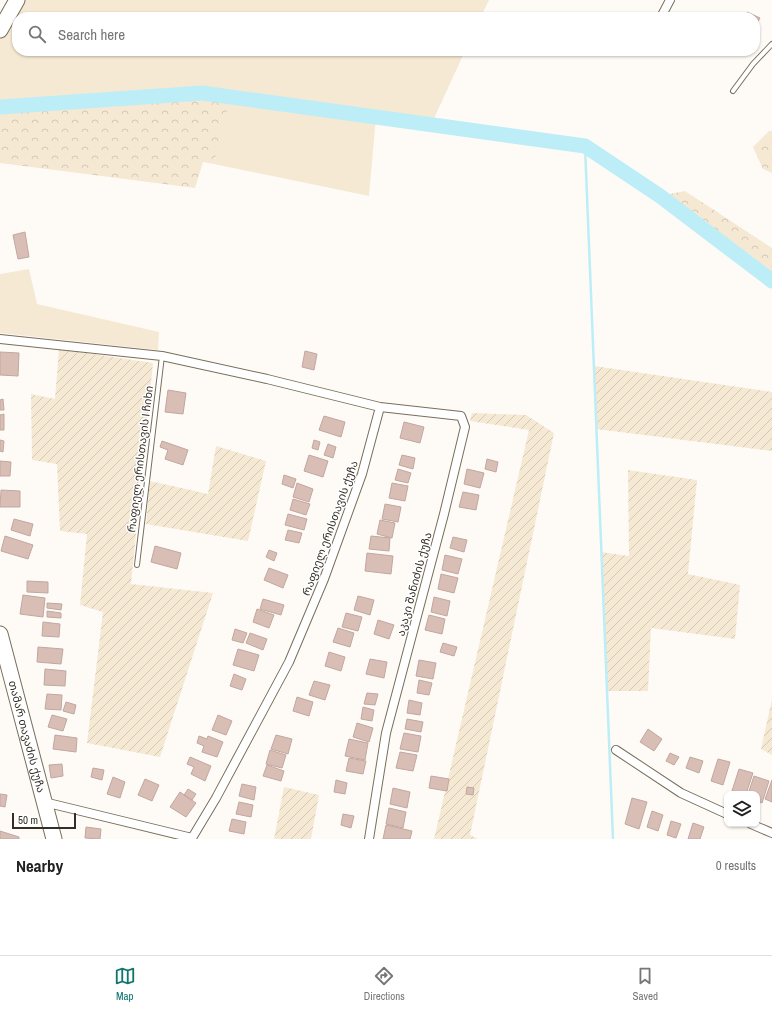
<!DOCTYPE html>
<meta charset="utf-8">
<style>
body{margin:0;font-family:"Archivo Narrow","Noto Sans Georgian",sans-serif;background:#f2f2f2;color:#222}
.controls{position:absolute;right:12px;bottom:12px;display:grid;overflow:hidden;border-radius:8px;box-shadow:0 1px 3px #0004}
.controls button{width:36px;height:36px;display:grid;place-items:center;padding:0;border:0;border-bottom:1px solid #e0e0e0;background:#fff;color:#222;font:20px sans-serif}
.scale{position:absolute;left:12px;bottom:10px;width:64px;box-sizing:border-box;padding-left:4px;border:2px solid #332e26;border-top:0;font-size:11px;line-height:14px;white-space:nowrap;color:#332e26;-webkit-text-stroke:3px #fff;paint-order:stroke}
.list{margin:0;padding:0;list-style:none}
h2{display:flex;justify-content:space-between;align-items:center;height:52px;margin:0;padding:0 16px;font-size:17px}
h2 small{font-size:13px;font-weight:400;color:#767676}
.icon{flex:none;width:22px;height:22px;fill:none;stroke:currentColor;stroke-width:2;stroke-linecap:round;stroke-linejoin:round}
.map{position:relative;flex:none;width:772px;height:839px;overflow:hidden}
.search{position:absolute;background:#fff;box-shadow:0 1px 3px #0004;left:12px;right:12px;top:12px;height:44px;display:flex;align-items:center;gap:10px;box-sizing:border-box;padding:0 14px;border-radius:16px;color:#767676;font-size:15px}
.sheet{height:116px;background:#fff}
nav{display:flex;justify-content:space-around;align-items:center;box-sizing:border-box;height:56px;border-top:1px solid #e0e0e0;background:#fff;font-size:11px;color:#767676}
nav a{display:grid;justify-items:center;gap:2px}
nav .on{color:#0f766e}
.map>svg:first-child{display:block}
.grass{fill:#f5e9d3}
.forest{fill:url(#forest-crowns)}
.garden{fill:url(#garden-furrows)}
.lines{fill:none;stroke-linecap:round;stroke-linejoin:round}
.stream{stroke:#bdeef7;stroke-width:2.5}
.river{stroke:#bdeef7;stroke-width:15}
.building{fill:#d9beb6;stroke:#c1a79f}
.lane-casing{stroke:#786e5a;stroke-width:6}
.street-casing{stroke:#786e5a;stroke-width:10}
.highway-casing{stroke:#786e5a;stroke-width:17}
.lane{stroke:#fff;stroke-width:4}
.street{stroke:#fff;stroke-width:8}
.highway{stroke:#fff;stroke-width:15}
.labels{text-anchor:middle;stroke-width:3;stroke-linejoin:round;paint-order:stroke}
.street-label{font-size:11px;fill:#332e26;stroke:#fff}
</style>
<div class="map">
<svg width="772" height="839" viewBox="0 0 772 839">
<defs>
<pattern id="forest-crowns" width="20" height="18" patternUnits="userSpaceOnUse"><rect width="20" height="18" fill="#f5e9d3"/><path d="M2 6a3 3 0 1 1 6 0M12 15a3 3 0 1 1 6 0" fill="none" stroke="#d2c8b5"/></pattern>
<pattern id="garden-furrows" width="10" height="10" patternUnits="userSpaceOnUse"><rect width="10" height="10" fill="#f5e9d3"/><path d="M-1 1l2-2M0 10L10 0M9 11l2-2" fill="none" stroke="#d2c8b5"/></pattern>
</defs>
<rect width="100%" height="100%" fill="#fefbf7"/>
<!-- grass -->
<path class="grass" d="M22,0h467l-8,17h-464v34h448l-34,74 -55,-8 -7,79 -155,-32 15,-67 -27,-4 -202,14v-69z
M29,269l8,35 122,28 -1,18 -158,-17v-59z"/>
<!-- forest -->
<path class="forest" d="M202,93l28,4 -16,67 -11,-2 -8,26 -195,-25v-56z
M769,131h3v42l-9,-4 -10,-22z
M685,191l87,57v33l-112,-85z"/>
<!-- garden -->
<path class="garden" d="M59,349l94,14 -22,221 82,9 -53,164 -73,-14 16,-131 -23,-7 7,-71 -27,-3 -3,-67 -25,-4 -1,-66 24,5z
M594,366l178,26v59l-176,-22z
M472,413l54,2 28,18 -84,402 8,4h-44l95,-409 -59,-9z
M216,446l50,15 -18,80 -102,-17 4,-43 58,13z
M628,470l69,10 -9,94 52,11 -5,54 -84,-11 -3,63h-41l-6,-139 28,4z
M772,699v56l-11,-6z
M284,787l35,8 -8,44h-37z"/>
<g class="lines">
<!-- stream -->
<path class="stream" d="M585,146l28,693"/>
<!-- river -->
<path class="river" d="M0,107l202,-14 383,53 75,50 112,85"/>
</g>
<!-- building -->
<path class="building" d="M747,12l13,6 -5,9v-10h-11z
M25,232l4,25 -11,2 -5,-24z
M305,351l12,3 -3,16 -12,-3z
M0,352l19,1 -1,23 -18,-1z
M168,390l18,3 -3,21 -18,-2z
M3,399l1,11h-4v-10z
M4,414v16h-4v-15z
M324,416l21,6 -4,15 -22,-7z
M404,422l20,5 -4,16 -20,-5z
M0,440l4,1 -1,11 -3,-1z
M314,440l6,2 -2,8 -6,-2z
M162,441l26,9 -5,15 -18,-6 3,-9 -8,-3z
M328,444l8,3 -3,11 -9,-3z
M309,455l19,6 -5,16 -19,-6z
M402,455l13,3 -2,11 -14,-4z
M487,459l11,3 -2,10 -11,-3z
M0,461l11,1 -1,14h-10z
M398,469l13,4 -3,10 -13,-3z
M467,469l17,4 -4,15 -16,-4z
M284,475l12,4 -3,9 -11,-4z
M297,483l16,6 -4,13 -16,-5z
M392,483l16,3 -3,15 -16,-3z
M1,490l19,1v16h-20z
M463,492l16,3 -3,15 -17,-3z
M293,499l17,5 -4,11 -16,-5z
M385,504l16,3 -3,15 -16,-3z
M288,514l19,5 -3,11 -19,-5z
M14,519l19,5 -3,12 -19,-6z
M380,520l15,3 -3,15 -15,-4z
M288,530l14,3 -3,10 -14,-3z
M5,536l28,9 -5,14 -27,-8z
M371,536l19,2 -1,13 -20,-2z
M453,537l14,3 -3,12 -14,-4z
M155,546l26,7 -4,16 -26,-7z
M269,550l8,3 -3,8 -8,-4z
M367,553l26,3 -2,18 -26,-3z
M445,555l17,4 -4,15 -16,-4z
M269,568l19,7 -5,13 -19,-8z
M441,574l17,4 -4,15 -16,-4z
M27,581l21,1v11l-21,-1z
M23,595l22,3 -2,19 -23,-3z
M358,596l16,4 -4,15 -16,-5z
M434,597l16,4 -3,15 -16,-4z
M263,599l21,6 -3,10 -21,-6z
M47,603l15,1 -1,6 -14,-2z
M257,609l17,6 -5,13 -16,-6z
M47,611l14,2v5l-14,-1z
M346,613l16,4 -4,14 -16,-4z
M429,615l16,4 -3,15 -17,-4z
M378,620l16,5 -5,14 -15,-5z
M43,622l17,2 -1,13 -17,-1z
M338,628l16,5 -4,14 -17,-5z
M235,629l12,4 -4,10 -11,-3z
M250,633l17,6 -4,11 -17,-7z
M443,643l14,4 -3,9 -14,-4z
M38,647l25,2 -2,15 -24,-2z
M238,649l21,6 -5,16 -21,-6z
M329,652l16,5 -4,14 -16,-5z
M370,659l17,3 -3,16 -18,-4z
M419,660l17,3 -3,16 -17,-3z
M45,669l21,2 -1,15 -21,-1z
M234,674l12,5 -4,11 -12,-4z
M419,680l13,3 -3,12 -12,-2z
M314,681l16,4 -5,15 -16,-5z
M367,693l11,1 -3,11 -11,-1z
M47,694l15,1 -1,15 -16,-1z
M297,697l16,5 -4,14 -16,-5z
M409,700l13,3 -2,12 -13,-2z
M66,702l10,3 -2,9 -11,-3z
M363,707l11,3 -2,11 -11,-2z
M52,715l15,4 -4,12 -15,-4z
M218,715l14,6 -6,14 -14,-5z
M407,719l16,3 -2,10 -16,-3z
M357,723l16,5 -4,14 -16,-5z
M648,729l14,10 -8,12 -14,-9z
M404,733l17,3 -3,16 -18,-3z
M55,735l22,3 -1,14 -23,-3z
M276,735l16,4 -4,15 -17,-5z
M199,736l8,3 1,-3 15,6 -6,15 -15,-5 2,-6 -7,-3z
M349,739l19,4 -3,17 -20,-4z
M270,750l16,5 -4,13 -16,-4z
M400,752l17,3 -4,16 -17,-3z
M670,753l9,4 -5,8 -8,-4z
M190,757l21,9 -6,15 -14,-7 3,-7 -7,-3z
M690,757l13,4 -4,12 -13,-5z
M349,758l17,3 -3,13 -17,-3z
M718,759l12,3 -7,23 -12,-4z
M62,764l1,12 -12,2 -2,-13z
M267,765l17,6 -3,10 -18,-5z
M93,768l11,2 -2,10 -11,-3z
M739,769l14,4 -7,21h-15z
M431,776l18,3 -2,12 -18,-3z
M754,776l15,5 -7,22 -5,-2v-7h-9z
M113,777l12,5 -5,16 -13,-4z
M145,779l14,6 -7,16 -14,-6z
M336,780l11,3 -2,11 -11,-2z
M772,780v22l-7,-3z
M242,784l14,3 -2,13 -15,-4z
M467,787l7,1 -1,7 -7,-1z
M393,788l17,4 -3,16 -17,-4z
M188,789l8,5 -4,6 -8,-5z
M180,792l16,11 -10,14 -16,-10z
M0,794l7,1 -2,12 -5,-1z
M632,798l15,4 -8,27 -14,-5z
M239,802l14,3 -2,12 -15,-3z
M389,808l17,4 -3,16 -17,-4z
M652,811l11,4 -5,16 -11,-4z
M343,814l11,2 -3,12 -10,-3z
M232,819l14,3 -2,12 -15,-3z
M671,821l10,3 -5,14 -9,-3z
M693,823l11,4 -4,12h-12z
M386,825l26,6 -2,8h-27z
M86,827l15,2 -1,10 -15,-1z
M0,831l19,6v2h-19z"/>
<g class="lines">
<!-- lane casing -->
<g class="lane-casing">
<path id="lane" d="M733,91l20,-27 19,-20
M137,565l25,-209"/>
</g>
<!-- street casing -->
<g class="street-casing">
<path id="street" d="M661,17l9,-17
M0,339l162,17 105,23 113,28 81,9 4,11 -21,87 -58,219 -17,106
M616,750l65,43 46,21
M44,802l148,36 24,-40 73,-136 35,-83 38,-105 18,-67
M751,824l21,9"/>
</g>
<!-- highway casing -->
<g class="highway-casing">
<g id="highway">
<path d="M0,30l17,-30"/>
<path id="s1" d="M0,634l54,205"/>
</g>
</g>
<!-- lane -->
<use href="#lane" class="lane"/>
<!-- street -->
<use href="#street" class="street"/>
<!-- highway -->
<use href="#highway" class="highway"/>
</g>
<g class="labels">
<!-- street labels -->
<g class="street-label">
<text transform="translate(140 459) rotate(-83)" y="4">რაფიელ ერისთავის I ჩიხი</text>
<text transform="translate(330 528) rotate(-70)" y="4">რაფიელ ერისთავის ქუჩა</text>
<text transform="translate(414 584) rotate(-75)" y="4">აკაკი შანიძის ქუჩა</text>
<text dy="4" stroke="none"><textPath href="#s1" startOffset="106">თამარ თავაძის ქუჩა</textPath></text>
</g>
</g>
</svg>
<div class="controls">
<button><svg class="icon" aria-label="layers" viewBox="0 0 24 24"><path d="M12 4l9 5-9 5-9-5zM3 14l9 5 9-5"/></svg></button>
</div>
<div class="scale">50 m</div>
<div class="search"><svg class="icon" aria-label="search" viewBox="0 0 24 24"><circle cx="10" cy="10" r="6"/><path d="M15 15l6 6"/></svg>Search here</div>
</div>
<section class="sheet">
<h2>Nearby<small>0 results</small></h2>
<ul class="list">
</ul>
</section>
<nav>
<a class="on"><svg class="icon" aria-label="map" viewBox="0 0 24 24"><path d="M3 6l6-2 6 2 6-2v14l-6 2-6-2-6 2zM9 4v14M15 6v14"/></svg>Map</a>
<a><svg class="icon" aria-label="directions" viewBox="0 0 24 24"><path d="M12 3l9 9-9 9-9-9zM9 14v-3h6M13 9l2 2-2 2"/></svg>Directions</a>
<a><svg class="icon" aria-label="saved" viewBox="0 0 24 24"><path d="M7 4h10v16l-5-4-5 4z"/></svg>Saved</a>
</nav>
